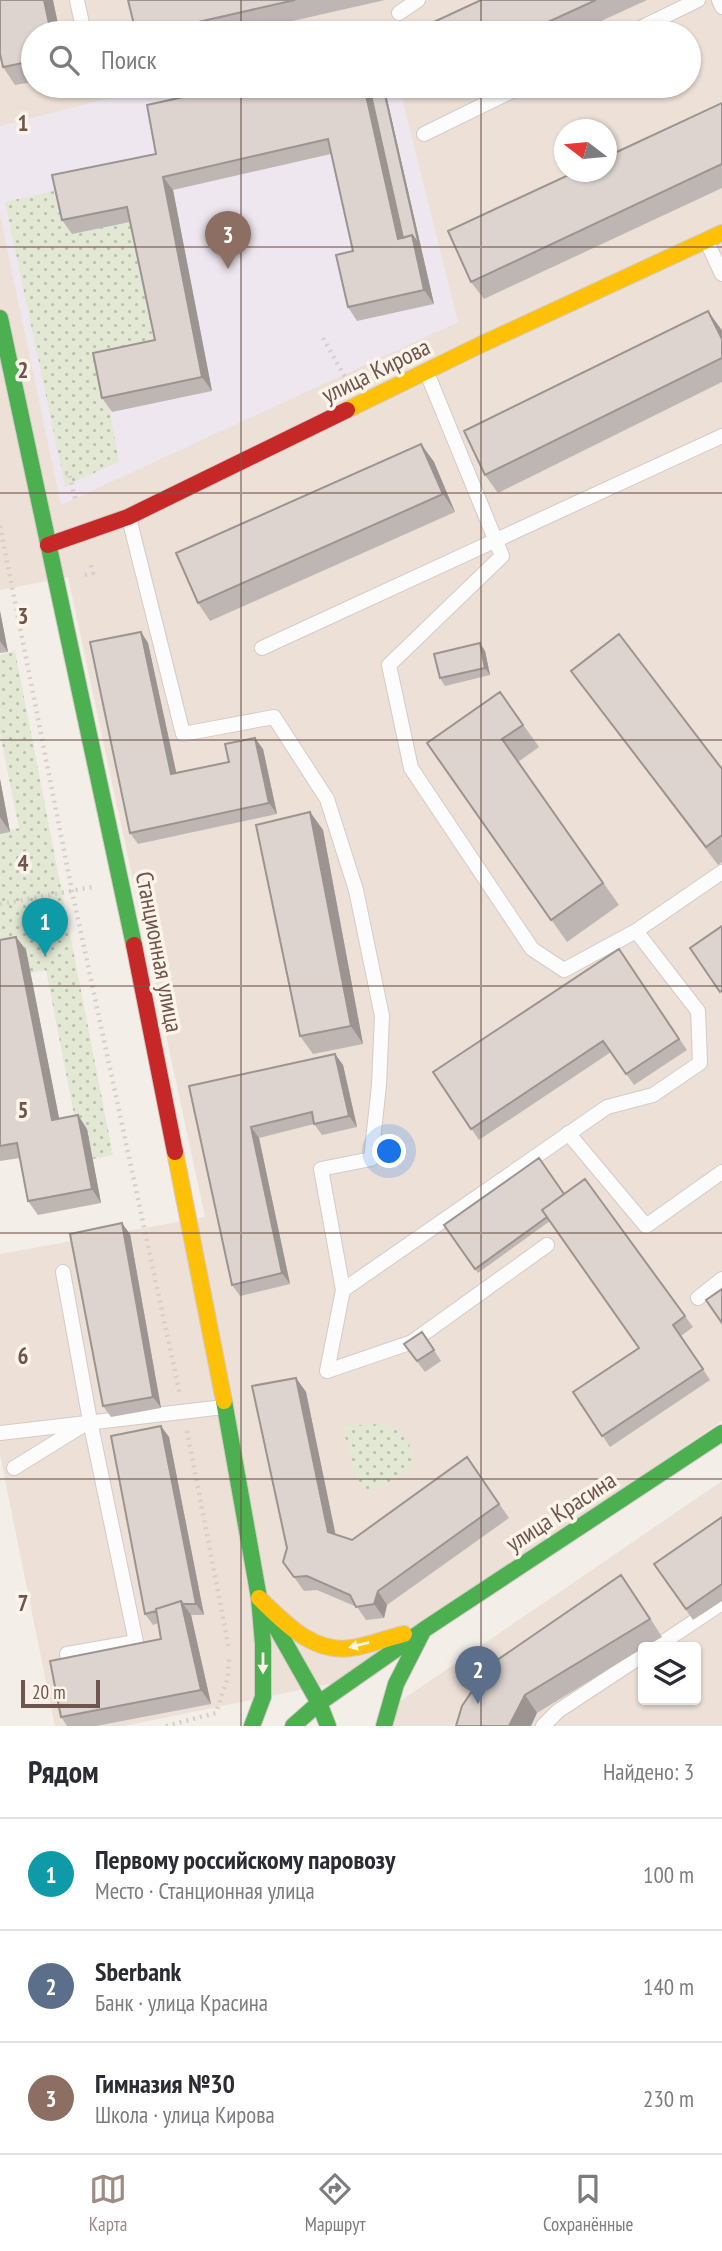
<!DOCTYPE html>
<html lang="ru">
<meta charset="utf-8">
<style>
body{margin:0;font-family:"PT Sans Narrow",sans-serif;background:#f7f7f7;color:#2b2b33}
.controls{position:absolute;right:21px;bottom:21px;display:grid;overflow:hidden;border-radius:7px;box-shadow:0 2px 5px #0004}
.controls button{width:63px;height:63px;display:grid;place-items:center;padding:0;border:0;border-bottom:2px solid #e1e1e2;background:#fff;color:#2b2b33;font:35px sans-serif}
.compass{position:absolute;left:554px;top:119px;width:63px;height:63px;border-radius:50%;background:#fff;box-shadow:0 2px 5px #0004;rotate:286deg}
.scale{position:absolute;left:21px;bottom:18px;width:79px;box-sizing:border-box;padding-left:7px;border:4px solid #6e554d;border-top:0;font-size:19px;line-height:24px;white-space:nowrap;color:#6e554d;-webkit-text-stroke:5px #fcf3e9;paint-order:stroke}
.you{position:absolute;left:390px;top:1152px;width:24px;height:24px;margin:-18px;border:5px solid #fff;border-radius:50%;background:#1a73e8;box-shadow:0 0 0 10px #1a73e833}
.badge{display:grid;place-items:center;width:46px;height:46px;border-radius:50%;background:#9d8b84;color:#fff;font-size:23px;font-weight:700}
.pin{position:absolute;translate:-50% -58px;filter:drop-shadow(0 2px 4px #0008)}
.pin::after{content:'';position:absolute;top:37px;width:24px;height:21px;background:inherit;clip-path:polygon(0 0,100% 0,50% 100%)}
.list{margin:0;padding:0;list-style:none}
h2{display:flex;justify-content:space-between;align-items:center;height:91px;margin:0;padding:0 28px;font-size:30px}
h2 small{font-size:23px;font-weight:400;color:#7c7c81}
.list li{display:grid;grid-template-columns:46px 1fr auto;gap:21px;align-items:center;box-sizing:border-box;height:112px;padding:0 28px;border-top:2px solid #e1e1e2}
.list b{display:block;font-size:26px;white-space:nowrap}
.list p{margin:0;font-size:23px;white-space:nowrap;color:#7c7c81}
.list em{font-size:23px;font-style:normal;color:#7c7c81}
.icon{flex:none;width:38px;height:38px;fill:none;stroke:currentColor;stroke-width:2;stroke-linecap:round;stroke-linejoin:round}
.map{position:relative;flex:none;width:722px;height:1726px;overflow:hidden}
.search{position:absolute;background:#fff;box-shadow:0 2px 5px #0004;left:21px;right:21px;top:21px;height:77px;display:flex;align-items:center;gap:18px;box-sizing:border-box;padding:0 24px;border-radius:38px;color:#7c7c81;font-size:26px}
.sheet{height:427px;background:#fff}
nav{display:flex;justify-content:space-around;align-items:center;box-sizing:border-box;height:98px;border-top:2px solid #e1e1e2;background:#fff;font-size:19px;color:#7c7c81}
nav a{display:grid;justify-items:center;gap:4px}
nav .on{color:#9d8b84}
.map>svg:first-child{display:block}
.residential{fill:#ece0d7;fill-rule:evenodd}
.education{fill:#efe7f0}
.grass{fill:url(#grass-dots)}
.lines{fill:none;stroke-linecap:round;stroke-linejoin:round}
.lane-casing{stroke:#d3cbc7;stroke-width:16}
.fast-casing{stroke:#d3cac6;stroke-width:18}
.slow-casing{stroke:#d3cac6;stroke-width:18}
.jam-casing{stroke:#d3cac6;stroke-width:18}
.path{stroke:#d5ceca;stroke-width:4.5;stroke-dasharray:2 5;stroke-linecap:butt}
.lane{stroke:#fdfcfc;stroke-width:14}
.fast{stroke:#4caf50;stroke-width:16}
.slow{stroke:#ffc107;stroke-width:16}
.jam{stroke:#c62828;stroke-width:16}
.wall{fill:#beb6b2}
.shaded-wall{fill:#9b9491}
.building{fill:#ddd4cf;stroke:#9b9491;stroke-width:2}
.oneway{fill:#fcf3e9}
.grid{fill:none;stroke:#6e554d;stroke-width:2;stroke-opacity:0.55}
.labels{text-anchor:middle;stroke-width:7;stroke-linejoin:round;paint-order:stroke}
.street-label{font-size:24px;fill:#6e554d;stroke:#fcf3e9}
.grid-label{font-size:23px;text-anchor:middle;font-weight:bold;fill:#6e554d;stroke:#fcf3e9;stroke-width:7;stroke-linejoin:round;paint-order:stroke}
</style>
<div class="map">
<svg width="722" height="1726" viewBox="0 0 722 1726">
<defs>
<pattern id="grass-dots" width="8" height="8" patternUnits="userSpaceOnUse" patternTransform="scale(1.75)"><rect width="8" height="8" fill="#e3e8d5"/><path d="M2 2h.1M6 6h.1" fill="none" stroke="#bcbfaf" stroke-width="1.8" stroke-linecap="round"/></pattern>
</defs>
<rect width="100%" height="100%" fill="#f4eee9"/>
<!-- residential -->
<path class="residential" d="M0,0h722v1421l-383,261 -215,44h-69l-55,-271v-201l205,-37 -137,-640 -68,13zM33,33h656v53h-656zM564,130h42v42h-42z
M722,1481v245h-328l-4,-18zM643,1647h53v53h-53z"/>
<!-- education -->
<path class="education" d="M157,86h242l59,236 -397,183 -61,-290v-89z"/>
<!-- grass -->
<path class="grass" d="M62,189l10,45 65,-14 28,134 -63,13 17,95 -54,24 -60,-284z
M15,651l98,504 -30,6 -37,-191 -46,9v-146l19,-5 -19,-94v-79z
M381,1424c24,7 29,16 33,40 -13,12 -28,21 -45,26l-11,-6 -16,-58z"/>
<g class="lines">
<!-- lane casing -->
<g class="lane-casing">
<path id="lane" d="M77,0l7,33
M719,0l3,7
M399,13l19,-13
M630,33l68,-33
M424,134l98,-48
M706,240l16,34
M427,373l75,183 -113,109 22,103 121,181 32,21 72,-39 86,-59
M129,518l54,216 91,-17 53,82 29,91 26,126 -3,69 -8,74 -50,10 22,121
M262,648l460,-212
M568,1133l78,93 76,-54
M63,1272l27,149 46,221 -69,12
M698,1298l24,-19
M327,1371l16,-81 264,-183 46,-12 47,-32 -2,-52 -62,-80
M327,1371l85,-29 135,-97
M0,1433l224,-26
M14,1468l71,-44
M656,1647l66,-44
M543,1726l15,-15 85,-56"/>
</g>
<!-- fast casing -->
<g class="fast-casing">
<path id="fast" d="M0,318l134,627
M224,1401l35,197 4,46v53l-11,29
M272,1620l47,83 9,23
M293,1726l26,-23 106,-74 297,-196
M384,1726l12,-42 26,-51"/>
</g>
<!-- slow casing -->
<g class="slow-casing">
<path id="slow" d="M347,410l133,-65 242,-112
M175,1152l49,249
M259,1598c25,24 54,56 92,50 18,-2 35,-10 53,-14"/>
</g>
<!-- jam casing -->
<g class="jam-casing">
<path id="jam" d="M48,545l80,-28 219,-107
M134,945l41,207"/>
</g>
<!-- path -->
<path class="path" d="M323,338l23,41
M65,474l4,-1 7,29
M0,526l72,365 108,504
M85,575l8,-2 -3,-11
M0,904l93,-17
M187,1431l42,218
M166,1726l50,-13 12,-36 1,-19"/>
<!-- lane -->
<use href="#lane" class="lane"/>
<!-- fast -->
<use href="#fast" class="fast"/>
<!-- slow -->
<use href="#slow" class="slow"/>
<!-- jam -->
<use href="#jam" class="jam"/>
</g>
<!-- wall -->
<path class="wall" d="M128,0h257l-145,33h-104z
M481,0h166l-72,33h-149z
M33,33v49l-18,3 -12,-18z
M233,86h151l50,218 -77,17 -9,-14 5,-56 -22,-97 -158,36 39,201 -100,21 -10,-14 53,-58 -25,-118 -58,12 -10,-14 94,-66z
M722,103v85l-238,111 -13,-17z
M721,329l1,2v51l-224,111 -13,-18z
M421,444l13,18 21,50 -245,109 -12,-18z
M0,611l8,41 -8,1z
M141,632l7,11 28,130 53,-11 34,-13 14,65 -139,30 -8,-11z
M485,651l5,24 -45,11 -5,-8z
M571,671l151,98v93l-4,3z
M500,692l39,55 -21,15 101,143 -52,37 -140,-199z
M0,779l10,53 -10,2z
M310,812l13,18 40,214 -50,10 -13,-18z
M16,937l10,13 33,168 28,11 14,74 -63,12 -10,-14 -8,-43 -20,3v-221z
M619,949l68,101 -53,35 -23,-33 -132,88 -46,-68z
M335,1054l8,11 14,62 -35,8 -8,-11 -55,14 31,146 -50,12 -8,-11 -43,-199z
M585,1179l108,148 -12,9 29,44 -100,67 -37,-55 66,-44 -89,-127 -72,52 -34,-48 120,-31z
M130,1234l31,174 -50,9 -8,-11z
M422,1332l19,29 -16,11 -21,-28z
M296,1378l10,14 29,143 17,5 115,-83 42,61 -122,87 -3,13 -18,2 -9,-13 -40,-17 -13,1 -21,-29 4,-14z
M169,1437l35,178h-13l20,89 -115,22h-29l-6,-9 100,-78 -3,-16 -5,2 -8,-11z
M722,1517v84l-29,19 -39,-56z
M634,1593l28,44 -17,10h-2v1l-106,65 -75,-7z"/>
<!-- shaded-wall -->
<path class="shaded-wall" d="M44,0h9l7,33h-9z
M364,86h7l36,162 -9,-9z
M383,86h1l50,218 -10,-14 -12,-55z
M163,177l10,13 39,201 -10,-14z
M708,311l13,18 1,2v8z
M421,444l13,18 21,50 -12,-18z
M0,611l8,41 -8,-11z
M141,632l7,11 31,142 -8,-11z
M480,643l5,8 5,24 -5,-7z
M255,738l8,11 14,65 -8,-11z
M0,779l10,53 -10,-15z
M310,812l13,18 40,214 -12,-18z
M16,937l10,13 36,183 -10,-13z
M335,1054l8,11 14,62 -8,-11z
M78,1115l9,14 14,74 -9,-14z
M251,1127l8,11 31,146 -8,-11z
M122,1223l8,11 31,174 -8,-11z
M296,1378l10,14 32,154 -10,-14z
M161,1426l8,11 35,178 -8,-11z
M378,1591l9,14 -3,13 -10,-14z
M181,1601l10,14 20,89 -10,-14z
M525,1695l12,18 -6,13h-22z"/>
<!-- building -->
<path class="building" d="M0,0h44l7,33h-18v28l-30,6 -3,-13z
M128,0h167l-145,33h-14z
M481,0h115l-72,33h-98l-3,-6z
M233,86h131l34,153 14,-4 12,55 -76,17 -12,-52 17,-4 -25,-112 -165,38 39,200 -100,21 -9,-45 62,-13 -28,-133 -65,13 -10,-45 104,-21 -9,-49z
M369,86h14l36,159 -7,-10 -9,3z
M722,103v61l-251,118 -23,-51 127,-59h31v-15z
M708,311l14,28v19l-237,117 -21,-44z
M421,444l22,50 -245,109 -22,-50z
M141,632l30,142 58,-12 -4,-18 30,-6 14,65 -139,30 -40,-191z
M619,634l103,135v66l-16,12 -135,-176z
M480,643l5,25 -45,10 -6,-24z
M500,692l23,33 -21,14 101,144 -52,37 -124,-177z
M310,812l41,214 -51,10 -44,-211z
M722,926v64l-2,2 -30,-44z
M16,937l36,183 26,-5 14,74 -64,12 -11,-58 -17,3v-206z
M619,949l60,90 -53,35 -23,-33 -132,88 -38,-57z
M335,1054l14,62 -35,8 -2,-12 -61,15 31,146 -50,12 -43,-199z
M539,1158l25,36 -22,16 5,7 -72,52 -31,-44z
M585,1179l100,137 -12,9 30,44 -101,67 -29,-44 66,-44 -97,-138z
M122,1223l31,174 -50,9 -33,-172z
M722,1289v34l-16,-23z
M422,1332l12,18 -17,11 -13,-17z
M296,1378l32,154 24,8 115,-83 32,47 -121,87 -4,13 -18,3 -6,-12 -43,-19 -13,1 -11,-15 4,-14 -35,-162z
M161,1426l35,178h-13l-2,-3 -25,8v2l-11,3 -34,-178z
M722,1517v67l-36,25 -32,-45z
M621,1575l29,44 -125,76 -16,31h-53l6,-20 28,-41z
M181,1601l20,89 -140,27 -11,-56 111,-22 -5,-30z"/>
<!-- one-way arrows -->
<defs><path id="oneway-solid" d="M-6-.8H1V-3.2L6.5 0L1 3.2V.8H-6Z" transform="scale(1.75)"/></defs>
<g class="oneway">
<use href="#oneway-solid" transform="translate(359 1645) rotate(166)"/>
<use href="#oneway-solid" transform="translate(263 1663) rotate(90)"/>
</g>
<!-- grid -->
<path class="grid" d="M241,0v33M481,0v33M241,86v1640M481,86v1640M0,247h722M0,493h722M0,740h722M0,986h722M0,1233h722M0,1479h722"/>
<g class="labels">
<!-- street labels -->
<g class="street-label">
<text transform="translate(376 371) rotate(-26)" y="8">улица Кирова</text>
<text transform="translate(159 952) rotate(79)" y="8">Станционная улица</text>
<text transform="translate(561 1512) rotate(-33)" y="8">улица Красина</text>
</g>
</g>
<g class="grid-label">
<text x="23" y="131">1</text>
<text x="23" y="378">2</text>
<text x="23" y="624">3</text>
<text x="23" y="871">4</text>
<text x="23" y="1118">5</text>
<text x="23" y="1364">6</text>
<text x="23" y="1611">7</text>
</g>
</svg>
<div class="controls">
<button><svg class="icon" aria-label="layers" viewBox="0 0 24 24"><path d="M12 4l9 5-9 5-9-5zM3 14l9 5 9-5"/></svg></button>
</div>
<svg class="compass" viewBox="-18 -18 36 36"><path d="M0-13l5 13h-10z" fill="#e53935"/><path d="M0 13l5-13h-10z" fill="#7c7c81"/></svg>
<div class="scale">20 m</div>
<div class="you"></div>
<div class="pin badge" style="left:45px;top:956px;background:#0f9aa8">1</div>
<div class="pin badge" style="left:478px;top:1704px;background:#5c6f8a">2</div>
<div class="pin badge" style="left:228px;top:269px;background:#8d6e63">3</div>
<div class="search"><svg class="icon" aria-label="search" viewBox="0 0 24 24"><circle cx="10" cy="10" r="6"/><path d="M15 15l6 6"/></svg>Поиск</div>
</div>
<section class="sheet">
<h2>Рядом<small>Найдено: 3</small></h2>
<ul class="list">
<li><span class="badge" style="background:#0f9aa8">1</span><div><b>Первому российскому паровозу</b><p>Место · Станционная улица</p></div><em>100 m</em></li>
<li><span class="badge" style="background:#5c6f8a">2</span><div><b>Sberbank</b><p>Банк · улица Красина</p></div><em>140 m</em></li>
<li><span class="badge" style="background:#8d6e63">3</span><div><b>Гимназия №30</b><p>Школа · улица Кирова</p></div><em>230 m</em></li>
</ul>
</section>
<nav>
<a class="on"><svg class="icon" aria-label="map" viewBox="0 0 24 24"><path d="M3 6l6-2 6 2 6-2v14l-6 2-6-2-6 2zM9 4v14M15 6v14"/></svg>Карта</a>
<a><svg class="icon" aria-label="directions" viewBox="0 0 24 24"><path d="M12 3l9 9-9 9-9-9zM9 14v-3h6M13 9l2 2-2 2"/></svg>Маршрут</a>
<a><svg class="icon" aria-label="saved" viewBox="0 0 24 24"><path d="M7 4h10v16l-5-4-5 4z"/></svg>Сохранённые</a>
</nav>
